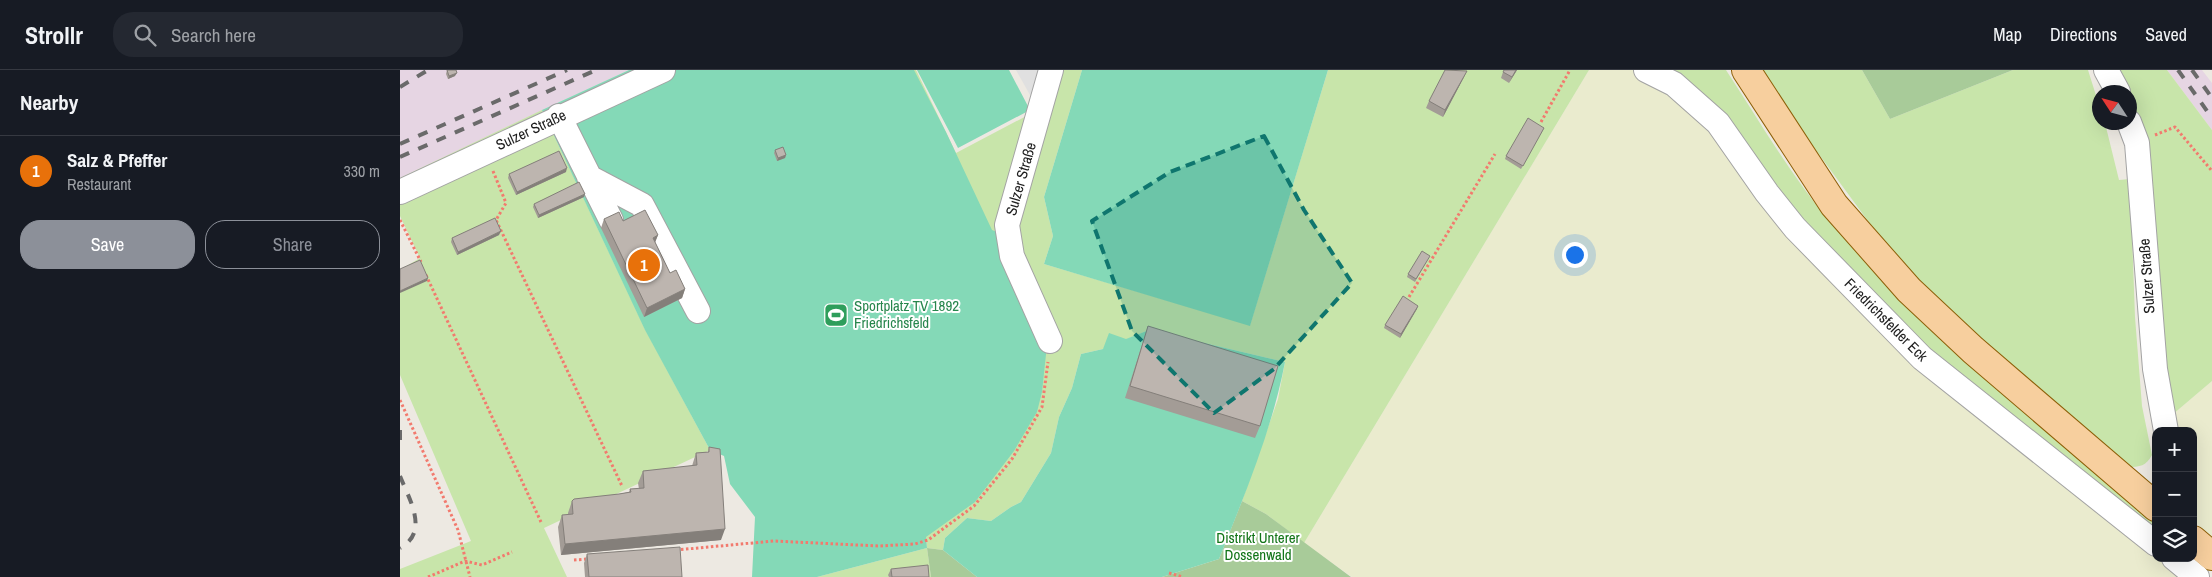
<!DOCTYPE html>
<meta charset="utf-8">
<style>
body{margin:0;font-family:"Archivo Narrow",sans-serif;background:#242831;color:#f1f3f6}
.controls{position:absolute;right:15px;bottom:15px;display:grid;overflow:hidden;border-radius:10px;box-shadow:0 5px 20px #0002}
.controls button{width:45px;height:45px;display:grid;place-items:center;padding:0;border:0;border-bottom:1px solid #363941;background:#171b24;color:#f1f3f6;font:25px sans-serif}
.compass{position:absolute;left:1692px;top:15px;width:45px;height:45px;border-radius:50%;background:#171b24;box-shadow:0 5px 20px #0002;rotate:306deg}
.you{position:absolute;left:1174px;top:184px;width:18px;height:18px;margin:-12px;border:4px solid #fff;border-radius:50%;background:#1a73e8;box-shadow:0 0 0 8px #1a73e833}
.badge{display:grid;place-items:center;width:32px;height:32px;border-radius:50%;background:#8c9099;color:#fff;font-size:16px;font-weight:700}
.pin{position:absolute;translate:-50% -50%;border:2px solid #fff;box-shadow:0 1px 5px #0006}
.list{margin:0;padding:0;list-style:none}
h2{display:flex;justify-content:space-between;align-items:center;height:65px;margin:0;padding:0 20px;font-size:21px}
h2 small{font-size:16px;font-weight:400;color:#9ea1a6}
.list li{display:grid;grid-template-columns:32px 1fr auto;gap:15px;align-items:center;box-sizing:border-box;height:70px;padding:0 20px;border-top:1px solid #363941}
.list b{display:block;font-size:19px;white-space:nowrap}
.list p{margin:0;font-size:16px;white-space:nowrap;color:#9ea1a6}
.list em{font-size:16px;font-style:normal;color:#9ea1a6}
.actions{display:flex;gap:10px;padding:15px 20px}
.actions a{flex:1;padding:11px 0;border:1px solid #8c9099;border-radius:20px;text-align:center;font-size:18px;color:#8c9099}
.actions .main{background:#8c9099;color:#fff}
.icon{flex:none;width:28px;height:28px;fill:none;stroke:currentColor;stroke-width:2;stroke-linecap:round;stroke-linejoin:round}
.map{position:relative;flex:none;width:1812px;height:507px;overflow:hidden}
header{display:flex;align-items:center;gap:30px;box-sizing:border-box;height:70px;padding:0 25px;background:#171b24;border-bottom:1px solid #363941}
header strong{font-size:24px}
nav{display:flex;gap:28px;margin-inline-start:auto;font-size:18px}
.search{width:350px;height:45px;background:#242831;display:flex;align-items:center;gap:12px;box-sizing:border-box;padding:0 18px;border-radius:20px;color:#9ea1a6;font-size:19px}
main{display:flex}
aside{flex:1;background:#171b24}
.map>svg:first-child{display:block}
.industrial{fill:#e6d5e3}
.farmland{fill:#eaebce}
.grass{fill:#c8e5aa}
.forest{fill:#a8cb99}
.pitch{fill:#84d9b7}
.parking{fill:#e0e0e0}
.lines{fill:none;stroke-linecap:round;stroke-linejoin:round}
.minor-casing{stroke:#a3a3a3;stroke-width:26}
.major-casing{stroke:#8d5f07;stroke-width:30}
.path{stroke:#f27a6e;stroke-width:3;stroke-dasharray:2.5 2.5;stroke-linecap:butt}
.minor{stroke:#fff;stroke-width:24}
.major{stroke:#f7cf9e;stroke-width:28}
.rail{stroke:#6a6a6a;stroke-width:4;stroke-dasharray:10 10;stroke-linecap:butt}
.wall{fill:#a39c96}
.shaded-wall{fill:#847f7a}
.building{fill:#bdb5af;stroke:#847f7a}
.marked{fill:#0f766e;fill-opacity:0.2;stroke:#0f766e;stroke-width:4;stroke-dasharray:10 6;stroke-linejoin:round}
.labels{text-anchor:middle;stroke-width:4;stroke-linejoin:round;paint-order:stroke}
.street-label{font-size:15px;fill:#1c1c1c;stroke:#fff}
.leisure-label{font-size:15px;fill:#27864d;stroke:#fff;text-anchor:start}
.park-label{font-size:15px;fill:#117417;stroke:#fff}
</style>
<header>
<strong>Strollr</strong>
<div class="search"><svg class="icon" aria-label="search" viewBox="0 0 24 24"><circle cx="10" cy="10" r="6"/><path d="M15 15l6 6"/></svg>Search here</div>
<nav><a>Map</a><a>Directions</a><a>Saved</a></nav>
</header>
<main>
<aside>
<h2>Nearby<small></small></h2>
<ul class="list">
<li><span class="badge" style="background:#e8710a">1</span><div><b>Salz &amp; Pfeffer</b><p>Restaurant</p></div><em>330 m</em></li>
</ul>
<div class="actions"><a class="main">Save</a><a>Share</a></div>
</aside>
<div class="map">
<svg width="1812" height="507" viewBox="0 0 1812 507">
<rect width="100%" height="100%" fill="#ede9e2"/>
<!-- industrial -->
<path class="industrial" d="M0,0h229l-229,108z
M1767,0h35l10,13v47z"/>
<!-- farmland -->
<path class="farmland" d="M1189,0h61l122,119 384,347v22h28l22,19h-854l-48,-34z
M1812,311v156l-19,-16v-90h-18l-3,-16z"/>
<!-- grass -->
<path class="grass" d="M471,0h45l40,83 76,-40 25,-43h25l-38,127 9,39 -9,28 206,61 78,-255h261l-285,473 -38,-29 -24,-13 36,-102 7,-37 -136,-32 -46,19 -22,5 -9,34 -13,29 -8,36 -30,49 -10,5 -20,14 -24,-3 -22,20 -2,12 -16,-2 4,29h-114l110,-29z
M1250,0h76c34,52 65,106 105,153 96,112 213,205 325,301v12l-228,-182 -156,-165z
M1363,0h99l28,49 123,-49h75l11,35 1,17 5,1 14,57 11,-1 5,138 7,89 10,49c-6,11 -12,12 -24,12l-173,-147 -62,-65 -89,-121z
M1708,0h59l45,60v251l-40,34 -42,-299v-24z
M142,40l103,219 65,121 -166,78 23,49h-167v-8l71,-28 -71,-166v-105l20,-12 -20,-42v-38z"/>
<!-- forest -->
<path class="forest" d="M1462,0h151l-123,49z
M842,431l24,13 85,63h-189l57,-18z
M527,478l16,2 34,27h-46z"/>
<!-- pitch -->
<path class="pitch" d="M229,0h285l32,62 46,98 10,4 45,111 -5,47 -5,20 -23,39 -39,51 -49,35 1,11 -110,29h-65l3,-60 -25,-33 -6,-28 -14,-6 -65,-120 -103,-220z
M517,0h92l21,40 -72,38z
M682,0h246l-78,256 -206,-62 9,-28 -9,-39z
M749,260l136,32c-13,68 -40,132 -66,197l-57,18h-185l-34,-27 2,-12 22,-20 24,3 20,-14 10,-5 30,-49 8,-36 13,-29 9,-34 22,-5 6,-16 17,6z"/>
<!-- parking -->
<path class="parking" d="M616,0h41l-14,48z"/>
<g class="lines">
<!-- minor casing -->
<g class="minor-casing">
<path id="minor" d="M1246,0l28,14 44,39 49,70 28,35 127,130 234,186
M1706,0l12,22
M159,46l52,104
M1729,52l8,21 18,226 11,62
M189,107l53,28 56,106
M0,122l263,-122
M650,271l-38,-85 -5,-31 44,-155
M1774,488l23,19"/>
</g>
<!-- major casing -->
<g class="major-casing">
<path id="major" d="M1346,0l88,135 75,85 64,60 183,157
M1793,470l19,16"/>
</g>
<!-- path -->
<path class="path" d="M1141,52l29,-52
M1755,65l20,-8 37,44
M93,101l13,32 -10,17 126,266
M0,150l21,42
M26,205l115,247
M1009,227l86,-143
M0,330l58,130 12,47
M276,480l98,-9 105,5 36,-2 13,-4 46,-34 38,-47 30,-52 6,-45
M174,490l14,-1
M769,503l14,4
M28,507l37,-16 17,4 30,-13"/>
<!-- minor -->
<use href="#minor" class="minor"/>
<!-- major -->
<use href="#major" class="major"/>
<!-- rail -->
<path class="rail" d="M1778,0l34,48
M1792,0l20,28
M0,17l28,-17
M0,74l167,-74
M0,87l196,-87
M0,360v11
M0,406c9,23 30,56 0,72"/>
</g>
<!-- wall -->
<path class="wall" d="M47,0l8,6 -7,3 -2,-5z
M1117,0l-8,13 -8,-5 2,-6z
M1064,7l-21,40 -17,-9 3,-7z
M1144,58l-23,41 -16,-10 1,-3z
M375,80l11,5 -1,3 -8,3 -3,-8z
M166,102l-50,23 -8,-17 1,-4z
M184,127l-46,21 -5,-11 1,-3z
M204,149l19,2 35,14 -3,7 15,31 15,16 -3,9 -38,19 -43,-89z
M99,165l-42,20 -6,-13 1,-4z
M1028,189l-13,23 -8,-5 1,-3z
M1018,236l-18,32 -16,-10 1,-3z
M748,256l112,100 -5,12 -130,-40z
M309,377l12,93 -160,15 -3,-28 4,-12h6v-2l4,-12 47,-7 10,-2 1,-3h9l-1,-6 5,-12 49,-5 4,-13 12,-1z
M187,484l95,23h-97l-1,-14z
M491,499l38,8h-40l-1,-2z"/>
<!-- shaded-wall -->
<path class="shaded-wall" d="M1116,0h1l-8,13 3,-6z
M1067,1l-3,6 -21,40 2,-7z
M57,3l-2,3 -7,3 1,-3z
M386,85l-1,3 -8,3 1,-3z
M167,98l-1,4 -50,23 1,-3z
M185,124l-1,3 -46,21 1,-3z
M101,161l-2,4 -42,20 1,-3z
M258,165l-4,10 -1,-7z
M28,208l-1,3 -27,12v-2z
M285,219l-3,9 -38,19 3,-9z
M1018,236l-1,3 -17,29 1,-4z
M325,459l-4,11 -160,15 4,-11z"/>
<!-- building -->
<path class="building" d="M47,0h9l1,3 -8,3z
M1045,0l22,1 -22,39 -16,-9z
M1104,0h12l-4,7 -9,-5z
M1128,48l16,10 -21,38 -17,-10z
M383,77l3,8 -8,3 -3,-8z
M159,81l8,17 -50,24 -8,-18z
M179,112l6,12 -46,21 -5,-11z
M245,140l13,25 -5,3 17,35 6,-3 9,19 -38,19 -43,-89 15,-7 4,9z
M95,148l6,13 -43,21 -6,-14z
M1022,181l8,5 -14,23 -8,-5z
M20,190l8,18 -28,13v-22z
M1003,226l15,10 -17,28 -16,-9z
M748,256l130,40 -18,60 -130,-40z
M309,377l11,2 5,80 -160,15 -3,-29 11,-1 -1,-13 2,-2 45,-5 12,-2 -1,-3 14,-1 -1,-17 54,-6 -1,-12 13,-1z
M280,477l2,30h-93l-2,-23z
M528,495l1,12h-37l-1,-8z"/>
<!-- marked area -->
<path class="marked" d="M864,66l40,74 48,73 -78,86 -60,44 -82,-82 -40,-110 78,-49z"/>
<!-- icons -->
<defs>
<g id="stadium-square" transform="scale(1.25)"><rect x="-9" y="-9" width="18" height="18" rx="4" fill="#2e9e5b" stroke="#fff"/><path d="M0-5a6.5 5 0 1 0 0 10a6.5 5 0 1 0 0-10ZM-3.5-1.8h7v3.6h-7Z" fill="#fff"/></g>
</defs>
<g fill-rule="evenodd">
<use href="#stadium-square" x="436" y="245"/>
</g>
<g class="labels">
<!-- street labels -->
<g class="street-label">
<text transform="translate(131 60) rotate(-25)" y="5">Sulzer Straße</text>
<text transform="translate(621 109) rotate(-74)" y="5">Sulzer Straße</text>
<text transform="translate(1747 206) rotate(-94)" y="5">Sulzer Straße</text>
<text transform="translate(1486 250) rotate(45)" y="5">Friedrichsfelder Eck</text>
</g>
<!-- leisure labels -->
<g class="leisure-label">
<text x="454" y="241">Sportplatz TV 1892<tspan x="454" dy="17">Friedrichsfeld</tspan></text>
</g>
<!-- park labels -->
<g class="park-label">
<text x="858" y="473">Distrikt Unterer<tspan x="858" dy="17">Dossenwald</tspan></text>
</g>
</g>
</svg>
<div class="controls">
<button>+</button>
<button>−</button>
<button><svg class="icon" aria-label="layers" viewBox="0 0 24 24"><path d="M12 4l9 5-9 5-9-5zM3 14l9 5 9-5"/></svg></button>
</div>
<svg class="compass" viewBox="-18 -18 36 36"><path d="M0-13l5 13h-10z" fill="#e53935"/><path d="M0 13l5-13h-10z" fill="#9ea1a6"/></svg>
<div class="you"></div>
<div class="pin badge" style="left:244px;top:195px;background:#e8710a">1</div>
</div>
</main>
